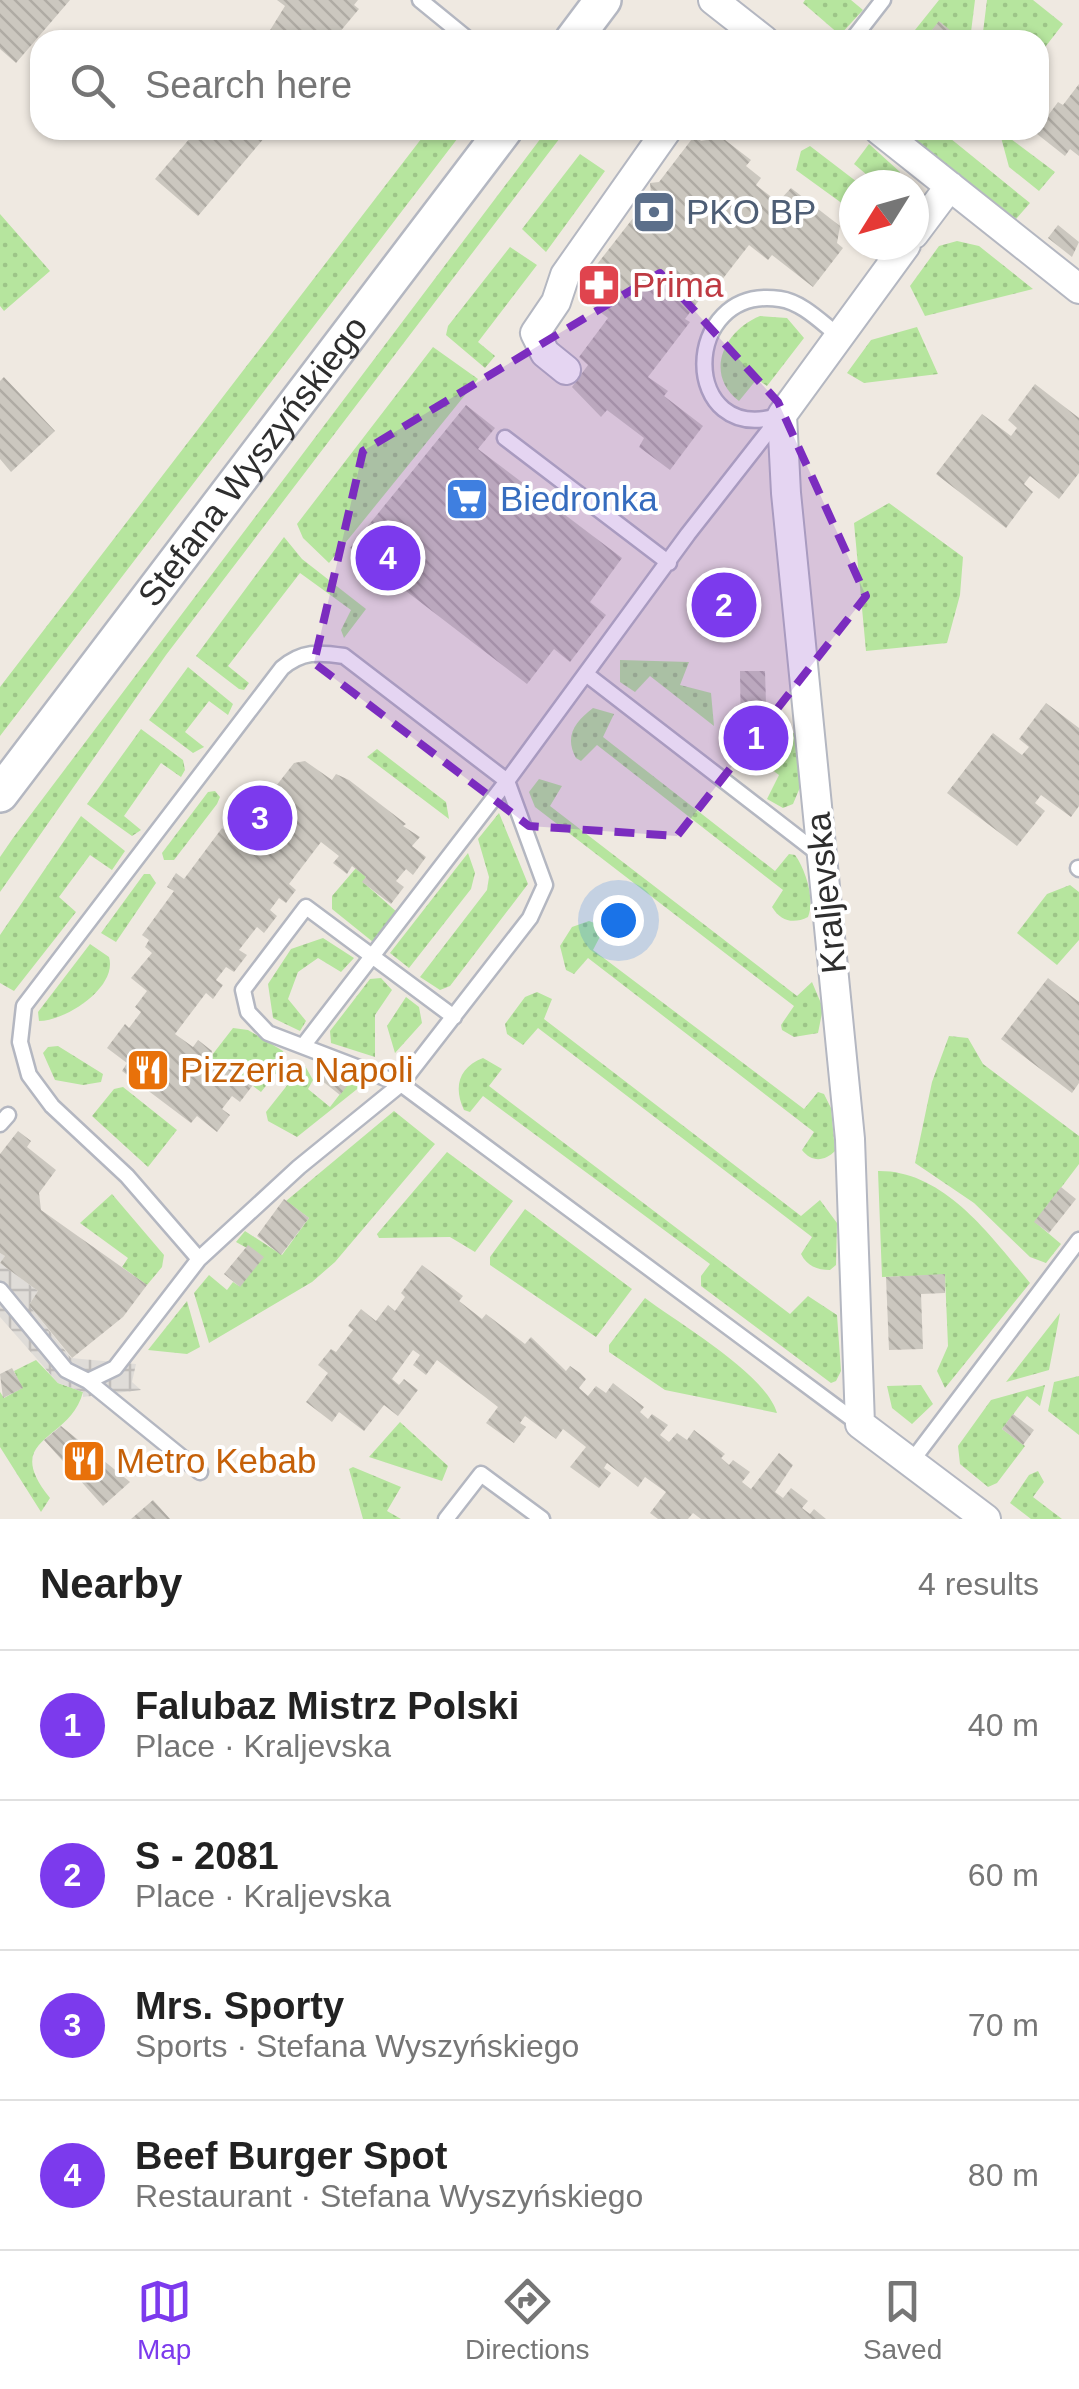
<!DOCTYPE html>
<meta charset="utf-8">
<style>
body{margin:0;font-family:Arial,sans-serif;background:#f6f6f6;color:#222}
.compass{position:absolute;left:839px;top:170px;width:90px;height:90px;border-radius:50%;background:#fff;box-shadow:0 2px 8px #0004;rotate:233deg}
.you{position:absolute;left:618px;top:920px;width:35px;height:35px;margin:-25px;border:8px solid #fff;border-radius:50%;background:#1a73e8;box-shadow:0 0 0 15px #1a73e833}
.badge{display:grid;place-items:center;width:65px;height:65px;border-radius:50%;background:#7c3aed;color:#fff;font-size:32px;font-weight:700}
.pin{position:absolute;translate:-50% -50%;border:5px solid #fff;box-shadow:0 2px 10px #0006}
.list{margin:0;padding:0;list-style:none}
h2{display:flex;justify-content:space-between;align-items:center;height:130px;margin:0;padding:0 40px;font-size:42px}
h2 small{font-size:32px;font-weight:400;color:#767676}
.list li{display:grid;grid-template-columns:65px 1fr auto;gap:30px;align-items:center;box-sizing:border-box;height:150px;padding:0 40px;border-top:2px solid #e0e0e0}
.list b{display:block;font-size:38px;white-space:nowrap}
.list p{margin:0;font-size:32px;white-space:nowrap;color:#767676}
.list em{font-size:32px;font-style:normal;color:#767676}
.icon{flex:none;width:55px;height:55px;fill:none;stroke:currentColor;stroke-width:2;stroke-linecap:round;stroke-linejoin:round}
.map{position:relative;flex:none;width:1079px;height:1519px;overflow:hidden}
.search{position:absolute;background:#fff;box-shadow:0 2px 8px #0004;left:30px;right:30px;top:30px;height:110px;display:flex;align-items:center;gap:25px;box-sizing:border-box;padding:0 35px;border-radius:30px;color:#767676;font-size:38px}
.sheet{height:730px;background:#fff}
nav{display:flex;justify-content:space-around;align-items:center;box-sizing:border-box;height:140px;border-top:2px solid #e0e0e0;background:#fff;font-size:28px;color:#767676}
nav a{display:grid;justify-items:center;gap:5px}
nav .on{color:#7c3aed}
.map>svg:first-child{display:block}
.green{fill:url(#green-dots)}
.plaza{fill:url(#plaza-grid)}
.building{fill:url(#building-back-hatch)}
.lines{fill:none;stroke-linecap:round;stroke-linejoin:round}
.service-casing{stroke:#b4b7c1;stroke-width:19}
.minor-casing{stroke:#b4b7c1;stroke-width:32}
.tertiary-casing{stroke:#b4b7c1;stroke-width:40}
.service{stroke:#fff;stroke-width:14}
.minor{stroke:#fff;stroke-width:28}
.tertiary{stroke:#fff;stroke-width:35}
.marked{fill:#7b2cbf;fill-opacity:0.2;stroke:#7b2cbf;stroke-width:8;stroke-dasharray:20 12;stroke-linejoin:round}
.labels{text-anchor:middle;stroke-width:8;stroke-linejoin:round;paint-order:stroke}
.service-label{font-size:35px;fill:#4e5e75;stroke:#fff;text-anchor:start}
.health-label{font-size:35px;fill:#be3a42;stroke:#fff;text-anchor:start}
.street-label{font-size:35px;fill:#2e2e2e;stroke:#fff}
.shop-label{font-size:35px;fill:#366cbe;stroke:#fff;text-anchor:start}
.food-label{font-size:35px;fill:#c56008;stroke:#fff;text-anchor:start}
</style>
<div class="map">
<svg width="1079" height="1519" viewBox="0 0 1079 1519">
<defs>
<pattern id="green-dots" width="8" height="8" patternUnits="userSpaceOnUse" patternTransform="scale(2.5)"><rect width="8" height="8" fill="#b6e59e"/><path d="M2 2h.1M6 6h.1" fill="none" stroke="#9dc588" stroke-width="1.8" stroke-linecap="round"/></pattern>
<pattern id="plaza-grid" width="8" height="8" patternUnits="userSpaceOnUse" patternTransform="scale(2.5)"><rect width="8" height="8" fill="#dfdcd8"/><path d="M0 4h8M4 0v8" fill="none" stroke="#c0bdba"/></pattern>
<pattern id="building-back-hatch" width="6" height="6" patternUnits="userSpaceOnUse" patternTransform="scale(2.5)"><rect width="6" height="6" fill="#cbc7bf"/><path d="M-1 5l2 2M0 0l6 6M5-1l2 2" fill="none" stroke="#afaba4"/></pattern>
</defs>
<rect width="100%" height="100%" fill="#efe9e1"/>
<!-- green -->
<path class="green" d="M805,0h46l12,10 -23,25 -37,-32z
M939,0h36l-5,40h-9l-22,-18 -15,18h-17z
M987,0h46l30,24 -24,31v-15h-57z
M428,130h36l-464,606v-49z
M547,130h19l-400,525 -166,237v-35l13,-19z
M901,130h39l90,73 -14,16z
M999,130l56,42 -16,19 -30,-24z
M869,144l31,28 -4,13h-17l-25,-21z
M810,146l51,39h-7v27l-58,-42 5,-19z
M580,154l25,17 -59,81 -24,-23z
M0,214l50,57 -46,40 -4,-5z
M957,241l22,5 54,43 -108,27 -15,-30 29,-40z
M510,247l27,18 -59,77 17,14 -10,12 -39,-33 2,-9z
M760,316l27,2 17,20 -37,48 -10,-7 -18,22c-36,-28 -14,-71 21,-85z
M917,327l21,47 -74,9 -17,-10 24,-33z
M433,347l45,32 -149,184 -26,-25 -6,-14z
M889,503l74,54 -3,38 -13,48 -81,8 -12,-128z
M284,537l18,22 64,50 -22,29 -3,-8 10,-20 -51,-37 -72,93 21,17 -5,7 -5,-1 -43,-33z
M620,660l69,2 -9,23 31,8 3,33 -64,-50 -15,16 -15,-10z
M188,667l45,37 -5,11 -19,-14 -24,31 19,15 -11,6 -44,-33z
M593,708l21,6 -11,23 172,134 14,-17 6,1c11,15 20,45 13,62 -14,7 -27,5 -36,-10l11,-17 -186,-145 -16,16 -5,-3c-12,-22 -1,-36 17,-50z
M141,729l42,31 2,10 -4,7 -20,-14 -37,53 17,14 -9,6 -45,-32z
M767,733h28l6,52 -8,19 -10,4 -16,-9 12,-24 -49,-37 36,-1z
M377,749l69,53 3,17 -82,-62z
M539,779l23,7 -12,20 247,190 15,-14 11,26 -5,25 -24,4 -12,-7 -1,-5 13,-19 -259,-199 -6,-15z
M215,791l5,6 -3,7 -43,56h-10l-2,-7 46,-61z
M499,813l29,71 -78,102 -10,4 -20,-13 67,-87 2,-13 -11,-38z
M81,816l44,35 -13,19 -22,-15 -31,42 17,15 -62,79 -14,-8v-48z
M468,853l7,20 -4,16 -62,79 -19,-15z
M356,868l10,9 -3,5 35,31 -18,28 -7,1 -41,-33v-13z
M144,874h6l6,9 -40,59 -15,-9z
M1070,885l9,7v48l-22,25 -40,-32 30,-39z
M589,921l16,6 -12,23 211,159 14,-17 6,2 7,14 4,43c-10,10 -23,12 -33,-1l12,-18 -226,-174 -14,16 -8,-4 -6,-24 12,-19z
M323,938l31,20 -13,14 -23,-14 -20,14 -10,27 18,22 -6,10 -27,-13 -5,-34 23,-35z
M90,944l19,13c9,30 -43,64 -70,64l-1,-9z
M381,978l11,12 -17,25v42l-44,-14 -1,-12 40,-52z
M537,992l15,7 -8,20 257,197 19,-16 17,23 -1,42 -6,5c-13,0 -23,-4 -29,-16l11,-17 -274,-209 -15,17 -16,-11 -2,-10 20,-27z
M406,997l13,10 3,16 -27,30 -8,-27z
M233,1028l15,2 35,21 2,11 -24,30 -38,-29 -4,4 -10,-8z
M949,1036l19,2 15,26 96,72v28l-44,58 26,22 -15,19 -16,-6 -56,-54 -59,-40 17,-81z
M58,1046l45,28 -2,8 -18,3 -28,-5 -12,-27 5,-6z
M483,1058l19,11 -13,17 301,228 18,-18 29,19 4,56 -5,10 -5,2 -130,-97v-10l9,-12 -227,-168 -13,16 -6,-2c-11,-23 -5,-43 19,-52z
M304,1064l9,16 -5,9 22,18 20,-26 -9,-7 25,8 -69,55 -29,-16 -2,-9z
M123,1087l54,43 -29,37 -56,-51 22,-27z
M394,1111l41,33 -100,118 -23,20 -103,61 -15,-50 15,-18 18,15 6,-8 6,4 24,-29 -27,-15 9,-11 37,24 27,-37 -23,-17z
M447,1152l66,49 -38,51 -25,-15 -71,1 -2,-4z
M878,1171c67,-1 114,67 152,112l-85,105 -8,-17 11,-25 -3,-71 -63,2z
M112,1194l52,61 -2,12 -15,18 -25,-18 6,-9 -48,-35z
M525,1209l107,80 -36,48 -106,-72v-8z
M645,1298c33,25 121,76 132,115l-112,-23 -56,-38v-7z
M187,1301l13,46 -13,7 -39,-4z
M1060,1313l-11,57 -43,12z
M36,1360l22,23 25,9c-13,51 -83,44 -33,106l-9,14 -41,-65v-55l4,6 18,-10 -8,-17z
M1079,1376v59l-31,-24 6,-29z
M921,1385l12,19 -21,20 -20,-16 -5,-22z
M1045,1385l-5,21 -13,-10 -25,33 23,17 -28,37 -9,4 -28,-23 -2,-18 33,-46z
M400,1422l48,44 -6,15 -73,-24z
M353,1467l48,20 -14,24 14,8h-38l-14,-50z
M1038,1471l6,11 -11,15 29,22h-31l-21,-16 19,-28z"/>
<!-- plaza -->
<path class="plaza" d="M0,1253l5,3 -5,7 38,28 -9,14 42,53 65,6 -4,18 9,8 -58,7v-5l-25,-9 -58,-66z"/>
<!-- building -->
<path class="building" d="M0,0h70l-54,63 -16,-14z
M277,0h81l-4,5 5,4 -26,31h-69l21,-34z
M939,21l23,19h-38z
M1079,84v72l-9,-7 -5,7 -33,-26h7l2,-17 6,4 11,-15 5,3z
M197,130h74l-73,86 -43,-37z
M716,133l35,27 -5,6 15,12 -5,7 22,17 13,-14 49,38 -3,17 6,5 -30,39 -41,-32 -4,5 -19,-15 -42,54 -4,-4 -18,24 5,3 -42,55 20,14 -4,5 39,30 -33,44 -31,-23 5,-9 -37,-28 -6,7 -29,-30 16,-22 -9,-8 29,-39 -20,-15 4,-7 -8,-15 53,-68 -2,-10 10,-1 6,-9 -1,-10 9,-1 36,-47 6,6 11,-2z
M1058,225l21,17 -7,15 -24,-19z
M4,377l51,54 -44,41 -11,-13v-78z
M1035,384l44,34v55l-20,26 -29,-23 -6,8 9,8 -27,36 -70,-54 46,-60 29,22 6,-8 -9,-8z
M466,405l29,23 -17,21 144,109 -32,44 16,13 -36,47 -16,-13 -27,35 -177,-136z
M721,584l24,19 -18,23 -24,-18z
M740,671h25l2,66 -26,1z
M1046,703l33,25v78l-8,11 -30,-22 -6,8 10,8 -28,35 -70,-53 46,-60 29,22 7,-8 -10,-8z
M305,761l27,19 4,-6 13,6 57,44 -3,2 17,11 -8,9 14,11 -13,18 -7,-6 -10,12 8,6 -13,17 -29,-22 4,-5 -14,-11 -5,8 -14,-11 6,-7 -18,-14 -32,42 7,6 -10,13 -7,-5 -9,12 7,6 -13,17 -7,-6 -18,23 8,5 -13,17 -8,-5 -10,13 7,5 -10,14 -7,-6 -31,41 18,13 5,-7 14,11 -3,8 10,8 4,-5 30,23 -13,17 -8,-6 -10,13 8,6 -13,17 -20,-16 -6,7 -69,-52 5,-8 -20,-15 18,-24 4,4 12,-16 -6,-5 12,-16 -16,-13 21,-25 -7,-6 4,-7 -7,-5 32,-44 -7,-4 9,-14 8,6 38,-51 11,8 21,-38 8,6 32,-41z
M1048,978l31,24v81l-7,10 -71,-54z
M327,1063l24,18 -11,14 -24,-19z
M18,1131l13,10 -4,6 29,23 -17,23 2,17 106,75 -24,32 -51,41 -43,-53 9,-14 -38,-28 5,-7 -5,-3v-99z
M1061,1187l15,12 -27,34 -15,-11z
M284,1199l25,19 -28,37 -24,-19z
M248,1245l16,12 -24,30 -16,-13z
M422,1265l41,31 -4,5 23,18 4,-5 39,30 6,-7 35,34 4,-5 10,7 6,6 -7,9 9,8 8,-10 10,7 7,-10 31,24 -4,5 8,7 4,-5 16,11 -8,10 9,7 8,-9 10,7 7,-10 31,24 -4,4 8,7 4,-5 17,12 -8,10 9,7 28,-36 14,12 -18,27 8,6 8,-10 17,13 -6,7 8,6 4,-5 12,10h-125l-8,-6 -5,6h-30l-8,-6 16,-21 -21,-15 -7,10 -31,-24 -3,5 7,5 -12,15 -29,-21 16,-20 -23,-18 -7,10 -31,-23 -5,7 6,4 -12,16 -28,-20 12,-16 -61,-47 -11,15 -13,-10 7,-10 -7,-5 -21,29 7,6 5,-6 14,11 -20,26 -14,-11 -20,26 -25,-19 -7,10 -26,-20 22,-29 -10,-8 13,-16 5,3 17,-22 -5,-4 13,-17 15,12 12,-16 7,6 10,-14 -4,-4z
M945,1274v19l-24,1 2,55 -34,1 -3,-73z
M12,1368l11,20 -20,10 -3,-24z
M1013,1414l21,16 -11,15 -21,-16z
M61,1426l69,56 -27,24 -59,-66z
M153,1500l17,19h-39z"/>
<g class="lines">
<!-- service casing -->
<g class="service-casing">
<path id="service" d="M420,0l49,40
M852,40l31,-40
M781,415c-102,34 -102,-131 -1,-116 22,3 42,24 59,37
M505,438l164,125
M586,674l233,180
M1078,868l1,1
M454,1017l-148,-110 -63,83 5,22 20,21 133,51 458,340
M0,1124l8,-9
M199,1259l-72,-83 -75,-70 -23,-31 -9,-33 4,-36 258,-338c20,-17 36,-16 62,-12l163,125 -204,265
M0,1290l66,80 22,11 112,91
M88,1381l27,-13 84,-109 100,-92 102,-83 129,-166 15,-33 -38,-104 181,-247 90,-115
M911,1462l168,-222
M446,1519l35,-45 61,45"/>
</g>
<!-- minor casing -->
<g class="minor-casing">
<path id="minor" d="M713,0l51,40
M879,130l200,159
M914,234l36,-48
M906,245l-124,170 4,78 64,646 10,285 126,95
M566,370l-21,-17 -10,-20 21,-31 9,-27 102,-145"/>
</g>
<!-- tertiary casing -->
<g class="tertiary-casing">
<g id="tertiary">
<path d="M573,40l30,-40"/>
<path id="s1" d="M0,794l504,-664"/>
</g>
</g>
<!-- service -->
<use href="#service" class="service"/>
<!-- minor -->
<use href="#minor" class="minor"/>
<!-- tertiary -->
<use href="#tertiary" class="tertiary"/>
</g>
<!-- marked area -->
<path class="marked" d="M660,273l118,129 88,194 -189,240 -148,-10 -215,-163 49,-212z"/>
<!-- icons -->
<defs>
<g id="bank-square" transform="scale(2.25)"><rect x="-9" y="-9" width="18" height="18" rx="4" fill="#5c6f8a" stroke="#fff"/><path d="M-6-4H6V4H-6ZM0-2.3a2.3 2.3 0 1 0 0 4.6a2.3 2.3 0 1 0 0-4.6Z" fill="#fff"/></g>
<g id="pharmacy-square" transform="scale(2.25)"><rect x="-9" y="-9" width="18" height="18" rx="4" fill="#e0444e" stroke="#fff"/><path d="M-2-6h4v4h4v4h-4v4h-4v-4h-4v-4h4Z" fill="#fff"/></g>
<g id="supermarket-square" transform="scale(2.25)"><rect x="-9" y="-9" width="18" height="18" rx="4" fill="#3f7fe0" stroke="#fff"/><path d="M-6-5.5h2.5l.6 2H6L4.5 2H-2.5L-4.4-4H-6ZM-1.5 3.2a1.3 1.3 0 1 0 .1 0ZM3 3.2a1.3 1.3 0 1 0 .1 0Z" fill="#fff"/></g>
<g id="restaurant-square" transform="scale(2.25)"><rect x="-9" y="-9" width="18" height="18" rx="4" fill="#e8710a" stroke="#fff"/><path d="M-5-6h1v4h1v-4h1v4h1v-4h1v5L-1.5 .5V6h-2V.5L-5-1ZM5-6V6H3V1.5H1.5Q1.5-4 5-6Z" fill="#fff"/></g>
</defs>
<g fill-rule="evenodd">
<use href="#bank-square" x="654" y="212"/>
<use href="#pharmacy-square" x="599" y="285"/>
<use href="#supermarket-square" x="467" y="499"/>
<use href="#restaurant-square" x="148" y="1070"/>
<use href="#restaurant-square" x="84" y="1461"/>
</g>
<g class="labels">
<!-- service labels -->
<g class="service-label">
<text x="686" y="224">PKO BP</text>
</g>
<!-- health labels -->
<g class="health-label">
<text x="632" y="297">Prima</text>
</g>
<!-- street labels -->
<g class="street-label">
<text dy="12" stroke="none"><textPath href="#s1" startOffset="418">Stefana Wyszyńskiego</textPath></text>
<text transform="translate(826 893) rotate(-96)" y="12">Kraljevska</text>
</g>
<!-- shop labels -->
<g class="shop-label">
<text x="500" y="511">Biedronka</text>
</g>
<!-- food labels -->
<g class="food-label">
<text x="180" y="1082">Pizzeria Napoli</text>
<text x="116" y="1473">Metro Kebab</text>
</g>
</g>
</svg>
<svg class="compass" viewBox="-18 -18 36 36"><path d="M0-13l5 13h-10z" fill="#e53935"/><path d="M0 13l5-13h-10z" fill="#767676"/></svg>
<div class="you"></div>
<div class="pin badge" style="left:756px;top:738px">1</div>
<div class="pin badge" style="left:724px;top:605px">2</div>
<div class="pin badge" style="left:260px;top:818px">3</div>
<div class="pin badge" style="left:388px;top:558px">4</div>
<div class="search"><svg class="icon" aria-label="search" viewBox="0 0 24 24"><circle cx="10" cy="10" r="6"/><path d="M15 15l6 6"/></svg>Search here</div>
</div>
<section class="sheet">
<h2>Nearby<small>4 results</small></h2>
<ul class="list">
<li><span class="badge">1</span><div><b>Falubaz Mistrz Polski</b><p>Place · Kraljevska</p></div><em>40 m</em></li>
<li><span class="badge">2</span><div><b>S - 2081</b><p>Place · Kraljevska</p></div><em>60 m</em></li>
<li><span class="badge">3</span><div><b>Mrs. Sporty</b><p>Sports · Stefana Wyszyńskiego</p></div><em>70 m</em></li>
<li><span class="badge">4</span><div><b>Beef Burger Spot</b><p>Restaurant · Stefana Wyszyńskiego</p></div><em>80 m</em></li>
</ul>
</section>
<nav>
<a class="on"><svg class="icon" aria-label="map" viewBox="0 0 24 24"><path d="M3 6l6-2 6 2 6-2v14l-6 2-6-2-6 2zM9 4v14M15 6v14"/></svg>Map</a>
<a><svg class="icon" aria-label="directions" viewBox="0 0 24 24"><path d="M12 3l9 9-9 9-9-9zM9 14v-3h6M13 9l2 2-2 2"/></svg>Directions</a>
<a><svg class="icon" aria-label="saved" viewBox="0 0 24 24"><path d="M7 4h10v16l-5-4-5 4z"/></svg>Saved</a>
</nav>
